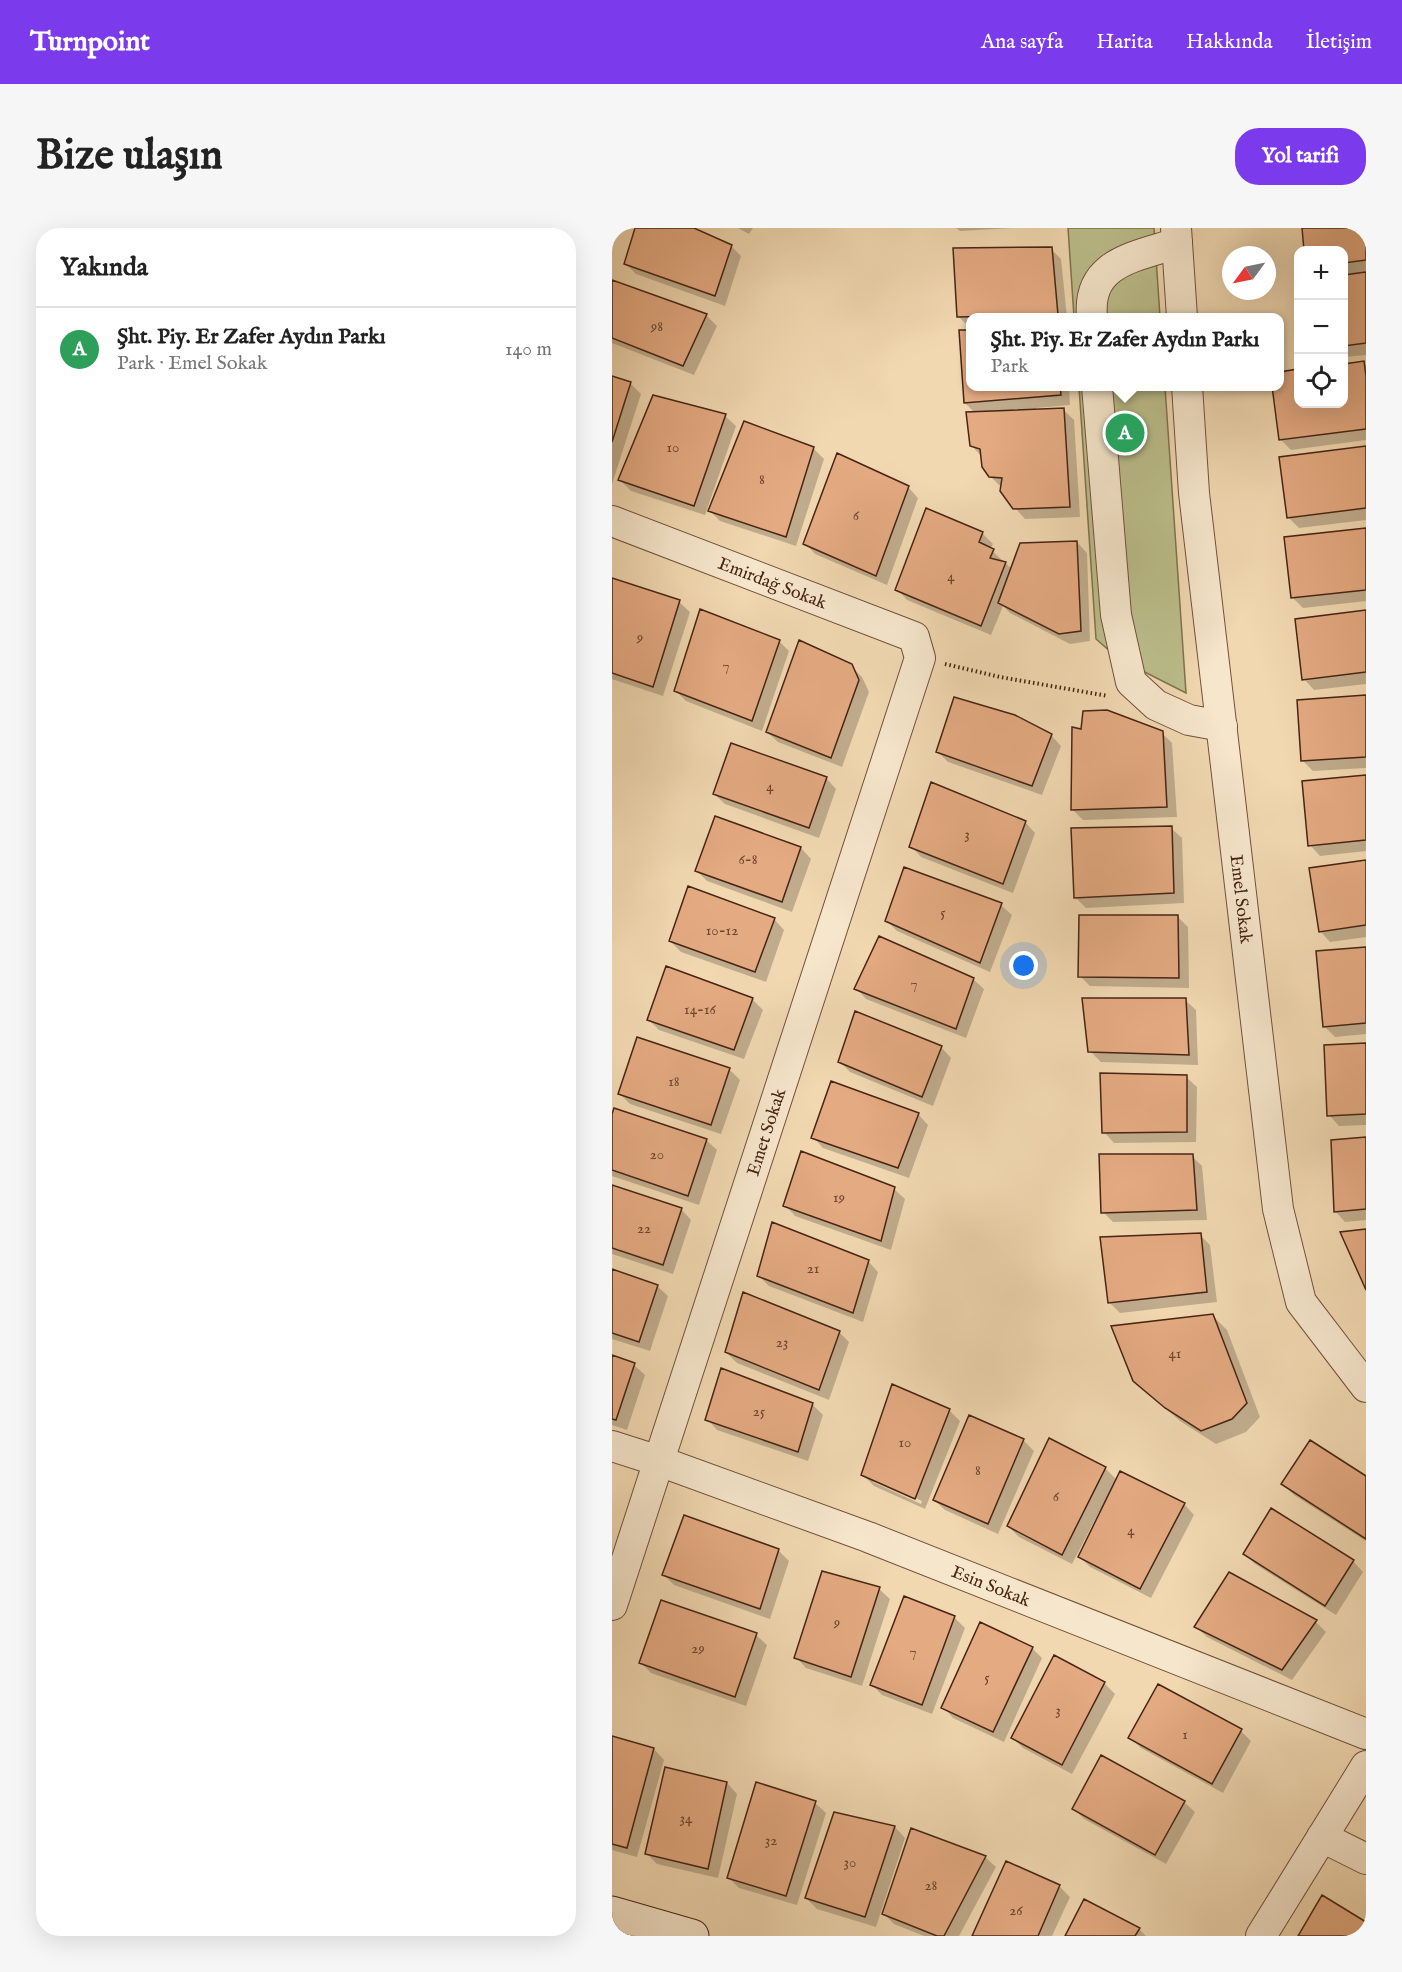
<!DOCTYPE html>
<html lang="tr">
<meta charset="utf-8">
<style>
body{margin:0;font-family:"IM FELL English",serif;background:#f6f6f6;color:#222}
.controls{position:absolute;right:18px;top:18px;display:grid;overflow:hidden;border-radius:12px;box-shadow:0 6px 24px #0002}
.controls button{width:54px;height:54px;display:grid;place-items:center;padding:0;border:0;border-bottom:2px solid #e0e0e0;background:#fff;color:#222;font:30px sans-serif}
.compass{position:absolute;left:610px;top:18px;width:54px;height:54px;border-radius:50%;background:#fff;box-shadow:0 6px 24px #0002;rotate:237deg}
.you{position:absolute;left:412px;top:738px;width:21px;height:21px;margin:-15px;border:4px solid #fff;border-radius:50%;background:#1a73e8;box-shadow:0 0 0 9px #1a73e833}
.badge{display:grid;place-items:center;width:39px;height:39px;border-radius:50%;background:#7c3aed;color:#fff;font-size:20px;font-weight:700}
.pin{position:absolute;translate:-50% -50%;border:3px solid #fff;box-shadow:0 2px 6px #0006}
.popup{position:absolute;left:354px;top:85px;width:318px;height:78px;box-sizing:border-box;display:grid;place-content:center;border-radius:12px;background:#fff;filter:drop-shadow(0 2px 4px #0005);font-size:20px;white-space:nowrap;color:#767676}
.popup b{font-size:22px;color:#222}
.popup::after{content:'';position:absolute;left:50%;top:100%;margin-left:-12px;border:12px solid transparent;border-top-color:#fff}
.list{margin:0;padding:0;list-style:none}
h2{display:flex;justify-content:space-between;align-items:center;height:78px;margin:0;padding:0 24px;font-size:26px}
h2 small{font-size:20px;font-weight:400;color:#767676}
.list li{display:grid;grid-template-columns:39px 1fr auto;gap:18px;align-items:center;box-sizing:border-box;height:84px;padding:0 24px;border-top:2px solid #e0e0e0}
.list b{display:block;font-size:22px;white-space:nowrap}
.list p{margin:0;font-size:20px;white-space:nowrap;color:#767676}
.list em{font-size:20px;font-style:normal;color:#767676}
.icon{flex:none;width:33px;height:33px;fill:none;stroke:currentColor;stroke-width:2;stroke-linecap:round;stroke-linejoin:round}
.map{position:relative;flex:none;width:754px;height:1708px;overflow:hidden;border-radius:24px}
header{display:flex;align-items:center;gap:36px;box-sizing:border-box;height:84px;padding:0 30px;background:#7c3aed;color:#fff}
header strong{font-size:28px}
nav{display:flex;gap:33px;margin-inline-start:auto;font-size:21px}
.intro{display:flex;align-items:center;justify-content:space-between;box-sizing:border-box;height:144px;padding:0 36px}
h1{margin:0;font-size:42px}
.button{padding:15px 27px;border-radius:24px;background:#7c3aed;color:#fff;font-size:21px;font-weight:700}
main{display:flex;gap:36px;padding:0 36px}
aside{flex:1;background:#fff;border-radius:24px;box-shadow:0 6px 24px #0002}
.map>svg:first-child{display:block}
.green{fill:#bbbe8b;stroke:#81714f;stroke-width:1.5}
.shadow{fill:#0003;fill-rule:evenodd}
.building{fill:#e4aa82;stroke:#472413;stroke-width:1.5}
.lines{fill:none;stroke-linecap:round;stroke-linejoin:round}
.street-casing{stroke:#72513a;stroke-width:32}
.secondary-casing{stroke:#472413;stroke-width:35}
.path{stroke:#472413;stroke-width:4;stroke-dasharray:1.5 3;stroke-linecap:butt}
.street{stroke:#f6e6cc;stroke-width:30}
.secondary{stroke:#f6e6cc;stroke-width:33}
.labels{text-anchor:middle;stroke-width:6;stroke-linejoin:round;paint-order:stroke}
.number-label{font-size:15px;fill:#6e462f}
.street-label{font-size:18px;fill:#472413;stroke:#f6e6cc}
</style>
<header>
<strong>Turnpoint</strong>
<nav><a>Ana sayfa</a><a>Harita</a><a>Hakkında</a><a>İletişim</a></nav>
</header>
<div class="intro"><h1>Bize ulaşın</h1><a class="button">Yol tarifi</a></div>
<main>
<aside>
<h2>Yakında<small></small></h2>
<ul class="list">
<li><span class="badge" style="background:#2e9e5b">A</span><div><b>Şht. Piy. Er Zafer Aydın Parkı</b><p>Park · Emel Sokak</p></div><em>140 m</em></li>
</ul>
</aside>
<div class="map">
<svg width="754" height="1708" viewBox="0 0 754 1708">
<rect width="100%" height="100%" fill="#f1d8b1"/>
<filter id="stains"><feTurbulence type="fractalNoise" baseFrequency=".00333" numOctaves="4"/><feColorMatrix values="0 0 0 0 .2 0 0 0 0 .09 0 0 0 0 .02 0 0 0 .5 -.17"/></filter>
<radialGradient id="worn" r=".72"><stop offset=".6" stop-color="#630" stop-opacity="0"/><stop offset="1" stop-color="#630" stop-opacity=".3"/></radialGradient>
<!-- green -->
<path class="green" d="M456,0h86l6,89h-86z
M467,159h86l21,306 -67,-34 -23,-20z"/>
<!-- shadow -->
<path class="shadow" d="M25,0h53l41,18 10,10 -16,50 -89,-32 -10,-10z
M126,0h15l-4,6z
M344,0h57l-53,3z
M692,0h62v127l-22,2v-107h-39z
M439,21l10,10 6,58h-97l-1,10 -10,-10z
M0,56l94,31 11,11 -23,49 -82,-32z
M358,103v55h99l1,19 -34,3v3l28,-1 10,10 6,97 -55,2 -10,-11 -14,-21 -11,-11 -8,-19 -11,-12 4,-32 -10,-10 -4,-71z
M751,135l3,2v75l-75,10 -11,-11v-66l18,-2v33h46v-39z
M0,150l18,5 11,11 -29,90z
M113,188l11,10 -31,89 -74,-24 -11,-11z
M201,220l11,11 -28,87 -76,-25 -11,-11z
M754,220v72l-67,8 -11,-11z
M296,259l10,11 -31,87 -72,-31 -10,-11z
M754,301v72l-63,7 -10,-10z
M370,305l11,11 -3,5 22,20 65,-27 10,11 3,88 -20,3 -60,-31 -7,-7 -12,29 -84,-35 -10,-11z
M0,352l67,22 11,10 -27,84 -51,-17z
M754,384v72l-52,6 -10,-11z
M167,413l10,10 -27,80 -76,-30 -10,-10z
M239,438l11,11 7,15 -27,75 -64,-25 -11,-10z
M754,468v72l-53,3 -10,-10z
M470,502l80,3 10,10 5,74 -94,3 -11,-11z
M439,507l10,11 -19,49 -94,-33 -10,-10z
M754,548v75l-46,5 -10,-11z
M214,550l10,11 -17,49 -94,-34 -11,-10z
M104,590l85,30 10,11 -19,53 -85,-31 -10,-10z
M413,594l10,11 -22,60 -92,-36 -10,-11z
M559,600l11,10 2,65 -98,5 -10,-10z
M754,634v75l-36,5 -10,-11z
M389,677l11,10 -22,57 -93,-41 -11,-11z
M565,688l11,11 1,61 -99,-2 -10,-10z
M162,691l10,11 -18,52 -85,-30 -11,-11z
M754,720v86l-31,3 -10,-10z
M361,751l11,10 -18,49 -100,-39 -10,-11z
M140,771l11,11 -19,49 -85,-29 -10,-10z
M573,772l11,10 2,55 -97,-3 -11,-11z
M754,817v80l-27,1 -10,-11z
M329,819l10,11 -18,48 -83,-34 -11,-11z
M117,841l11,11 -19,54 -91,-30 -11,-11z
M574,849l11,10 -1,55 -82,1 -10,-11z
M306,886l10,11 -19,53 -86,-30 -10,-11z
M0,890l94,22 11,10 -18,55 -87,-29z
M754,911v81l-21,2 -10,-11z
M580,928l10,10 5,54 -94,2 -10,-10z
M0,958l69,23 10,11 -18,54 -61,-20z
M282,961l11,10 -14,51 -96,-34 -10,-11z
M588,1007l10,10 7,57 -97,11 -10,-10z
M256,1033l10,11 -15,50 -94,-36 -10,-10z
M0,1043l45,15 11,10 -18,55 -38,-12z
M601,1088l14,14 33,87 -14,15 -30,12 -36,-23 -31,-27z
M227,1104l10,10 -20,58 -92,-37 -11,-11z
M0,1129l22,8 11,10 -18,55 -15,-5z
M200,1176l11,11 -15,46 -91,-31 -10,-11z
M337,1182l11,11 -35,88 -51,-23 -11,-11zM261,1251l49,22 -1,3 -48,-22z
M411,1212l11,11 -36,83 -53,-24 -11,-10z
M493,1240l12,12 67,24 10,11 -43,83 -61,-31 -10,-10 21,-44 -2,-1 -27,52 -53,-27 -11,-11z
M754,1250v63l-72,-46 -11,-11z
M166,1322l11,11 -19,58 -96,-34 -10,-10z
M633,1326l108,7 10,11 -27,43 -81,-51z
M267,1361l11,10 -28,87 -56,-18 -10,-11z
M342,1389l11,11 -33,86 -50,-19 -10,-10z
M704,1394l10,10 -34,48 -85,-43 -11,-10z
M144,1407l11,10 -21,61 -95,-33 -10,-10z
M420,1420l10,10 -38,84 -51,-24 -10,-11z
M492,1455l11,11 -43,80 -49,-26 -11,-11z
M629,1503l10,10 -28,52 -82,-45 -11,-10z
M0,1510l42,11 10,11 -27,97 -25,-7z
M115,1555l10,11 -19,84 -61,-14 -10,-10z
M145,1556l58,19 11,10 -29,92 -58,-17 -10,-10z
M572,1574l11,10 -29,52 -82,-45 -10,-10z
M223,1586l60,13 10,11 -29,89 -59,-18 -11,-11z
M373,1629l11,10 -37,69h-35l-30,-12 -10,-10z
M447,1658l11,11 -18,39h-78z
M527,1701l7,7h-79z"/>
<!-- building -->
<path class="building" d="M23,0h59l38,17 -17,51 -91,-32z
M690,0h64v32l-22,3v-13h-40z
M440,19l6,68 -101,2 -4,-69z
M754,44v71l-22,3v-71z
M0,52l95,34 -24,52 -71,-28z
M347,102h11v56h90l1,9 -97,8z
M752,133l2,15v53l-87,11 -7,-54h8v-14l18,-3v35h46v-40z
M0,148l19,6 -19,60z
M41,167l73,19 -32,92 -76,-26z
M452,180l6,99 -57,2 -13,-18 2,-13 -13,-1 -7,-10 -2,-18 -10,-3 -4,-34z
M132,193l70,26 -28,90 -78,-26z
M754,218v62l-79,10 -8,-61z
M225,225l72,33 -33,90 -73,-32z
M314,280l57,24 -4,10 15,7 -4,9 16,4 -25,64 -86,-36z
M754,300v62l-75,8 -7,-61z
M465,313l4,90 -22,3 -61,-31 22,-60z
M0,350l68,22 -27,87 -41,-14z
M88,381l80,31 -28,81 -78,-30z
M754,382v62l-64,8 -7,-61z
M187,412l53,24 7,16 -28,78 -65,-26z
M754,467v62l-65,4 -4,-61z
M342,469l61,18 37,19 -20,52 -96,-34z
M495,482l56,21 4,76 -96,3 1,-83 9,2 2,-18z
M119,515l96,34 -18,51 -96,-34z
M754,547v65l-58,6 -6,-65z
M319,554l95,39 -23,63 -94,-37z
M103,588l86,31 -19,55 -87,-31z
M560,598l2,67 -100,5 -3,-70z
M754,632v65l-47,7 -10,-64z
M292,639l98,36 -22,60 -95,-42z
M76,658l87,32 -20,54 -86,-31z
M467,687h99l1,63 -101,-1z
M267,708l95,42 -18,51 -102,-40z
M754,719v76l-43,4 -7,-76z
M54,738l87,32 -19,52 -87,-30z
M470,770h104l3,57 -101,-3z
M243,783l87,35 -20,51 -84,-35z
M25,809l93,31 -19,57 -93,-31z
M754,815v71l-39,2 -3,-71z
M488,845l87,2v57l-85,1z
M219,853l88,32 -21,55 -87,-30z
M2,880l93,31 -19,57 -76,-26v-56z
M754,909v72l-32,3 -3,-72z
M189,923l94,36 -14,54 -98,-35z
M487,926h94l4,56 -96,3z
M0,957l70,23 -19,57 -51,-17z
M160,994l97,38 -16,53 -96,-37z
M754,1001v61l-26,-58z
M589,1005l6,59 -99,11 -8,-66z
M0,1041l46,16 -19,57 -27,-9z
M131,1064l97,39 -21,59 -94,-38z
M601,1086l34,89 -15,16 -31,12 -36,-23 -32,-27 -22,-55z
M0,1127l23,8 -19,57 -4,-1z
M109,1140l92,35 -15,49 -93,-32z
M280,1156l58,25 -35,90 -54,-24z
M357,1187l55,24 -36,85 -55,-24z
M437,1210l57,29 -44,88 -55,-29z
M698,1212l56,36v63l-85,-55z
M508,1243l65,32 -45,86 -62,-32z
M659,1280l83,52 -29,46 -82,-52z
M72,1287l95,34 -19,60 -98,-34z
M210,1343l58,16 -29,90 -57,-19z
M617,1344l88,48 -35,50 -88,-43z
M292,1368l51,20 -33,89 -52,-20z
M49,1372l96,33 -22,64 -96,-34z
M368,1394l53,25 -40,85 -52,-24z
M442,1427l51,27 -43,83 -51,-27z
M546,1456l84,45 -30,55 -84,-46z
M0,1508l42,12 -27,100 -15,-4z
M489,1527l84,46 -30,54 -83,-46z
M53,1539l62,15 -19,87 -63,-15z
M144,1554l60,19 -30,95 -59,-18z
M222,1584l61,14 -30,91 -60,-19z
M299,1600l75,28 -42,80h-7l-55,-22z
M394,1633l54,24 -22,51h-66z
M710,1667l44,27v14h-68z
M472,1671l56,29 -5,8h-70z"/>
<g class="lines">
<!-- street casing -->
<g class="street-casing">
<g id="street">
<path d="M564,0l6,89"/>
<path d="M480,89c-5,-55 43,-60 85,-74"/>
<path d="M485,158l19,229 15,67 25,23 33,15 33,6"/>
<path id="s1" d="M575,158l7,107 84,716 23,93 65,85"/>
<path id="s2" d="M0,293l302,116 6,21 -308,947"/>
<path id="s3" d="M0,1218l47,15 209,76 498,197"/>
<path d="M710,1609l44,22"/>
<path d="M649,1708l105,-170"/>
</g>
</g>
<!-- secondary casing -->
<g class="secondary-casing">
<path id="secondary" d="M0,1685l80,23"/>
</g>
<!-- path -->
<path class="path" d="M333,436l55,13 108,19"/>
<!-- street -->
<use href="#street" class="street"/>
<!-- secondary -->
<use href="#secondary" class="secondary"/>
</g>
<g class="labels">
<!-- number labels -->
<g class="number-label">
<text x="45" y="103">98</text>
<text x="61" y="224">10</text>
<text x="150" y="256">8</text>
<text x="244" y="292">6</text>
<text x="339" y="353">4</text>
<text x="28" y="414">9</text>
<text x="114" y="442">7</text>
<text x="158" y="563">4</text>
<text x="355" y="611">3</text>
<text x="136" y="636">6-8</text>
<text x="331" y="689">5</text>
<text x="110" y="707">10-12</text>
<text x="302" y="760">7</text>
<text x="88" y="786">14-16</text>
<text x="62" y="858">18</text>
<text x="45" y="931">20</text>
<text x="227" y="974">19</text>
<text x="32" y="1005">22</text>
<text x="201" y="1045">21</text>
<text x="170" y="1119">23</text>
<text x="563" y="1130">41</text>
<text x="147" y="1188">25</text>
<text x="293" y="1219">10</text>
<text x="366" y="1247">8</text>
<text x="444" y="1273">6</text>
<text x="519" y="1307">4</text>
<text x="225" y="1399">9</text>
<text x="86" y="1425">29</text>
<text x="301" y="1428">7</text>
<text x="375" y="1454">5</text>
<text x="446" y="1487">3</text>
<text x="573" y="1511">1</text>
<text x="74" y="1595">34</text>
<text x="159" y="1617">32</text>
<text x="238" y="1639">30</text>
<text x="319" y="1662">28</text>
<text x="404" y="1687">26</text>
</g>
<!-- street labels -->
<g class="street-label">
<text dy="6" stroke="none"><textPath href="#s2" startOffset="172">Emirdağ Sokak</textPath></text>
<text dy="6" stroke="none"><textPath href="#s1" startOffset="516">Emel Sokak</textPath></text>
<text transform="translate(154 904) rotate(-72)" y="6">Emet Sokak</text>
<text dy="6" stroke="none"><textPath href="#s3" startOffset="404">Esin Sokak</textPath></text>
</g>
</g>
<rect width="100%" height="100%" filter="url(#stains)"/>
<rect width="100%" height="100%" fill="url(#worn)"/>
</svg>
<div class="controls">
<button>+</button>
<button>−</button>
<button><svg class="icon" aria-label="locate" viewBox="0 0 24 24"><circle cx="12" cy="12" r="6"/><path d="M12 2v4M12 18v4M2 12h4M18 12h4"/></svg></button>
</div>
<svg class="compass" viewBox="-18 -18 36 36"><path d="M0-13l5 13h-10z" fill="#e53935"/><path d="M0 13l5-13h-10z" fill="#767676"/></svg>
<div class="you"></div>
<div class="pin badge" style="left:513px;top:205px;background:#2e9e5b">A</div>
<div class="popup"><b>Şht. Piy. Er Zafer Aydın Parkı</b>Park</div>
</div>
</main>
